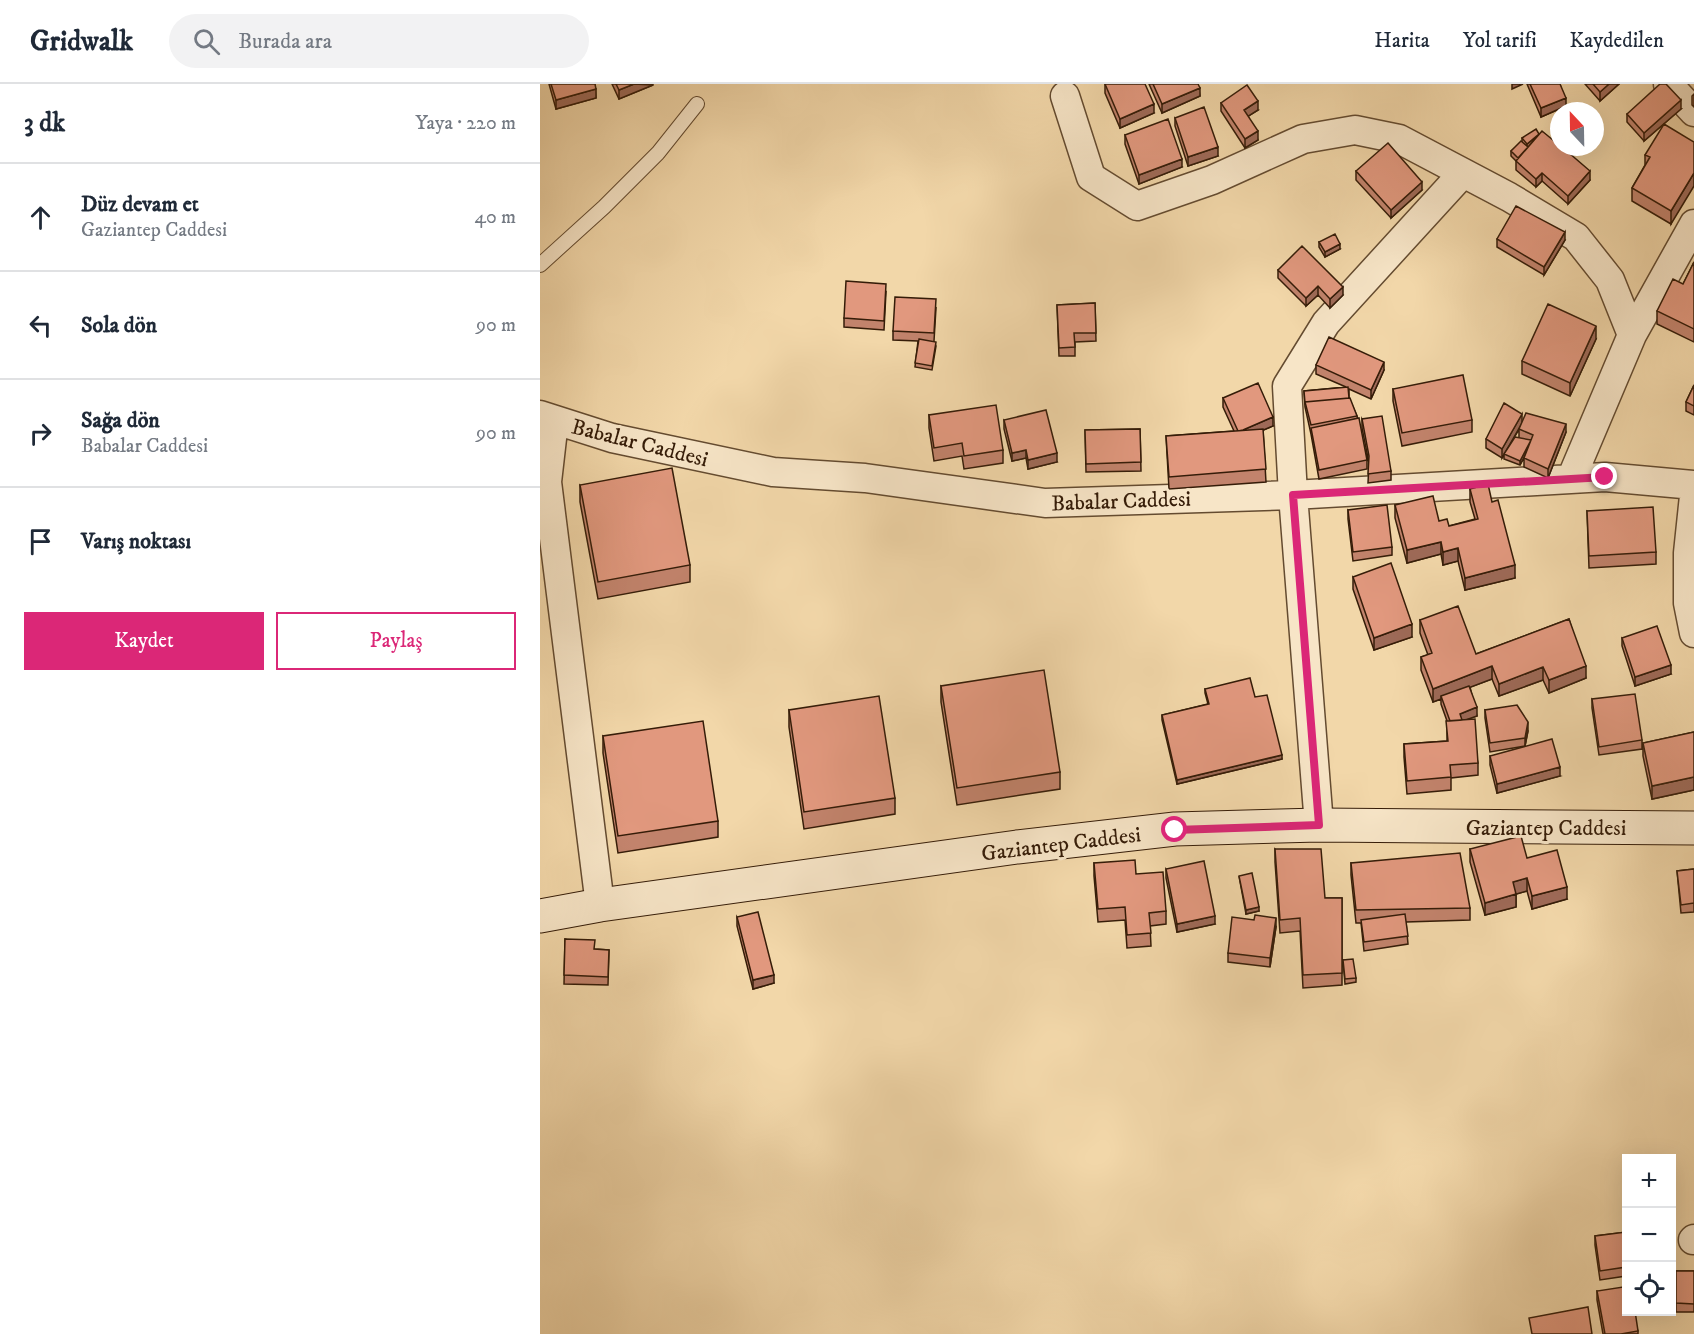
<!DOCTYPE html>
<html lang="tr">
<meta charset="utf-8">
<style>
body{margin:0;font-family:"IM FELL DW Pica",serif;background:#f2f2f3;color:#1f2937}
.controls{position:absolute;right:18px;bottom:18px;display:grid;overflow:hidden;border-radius:0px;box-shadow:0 6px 24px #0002}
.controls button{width:54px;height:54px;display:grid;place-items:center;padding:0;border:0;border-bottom:2px solid #e0e1e3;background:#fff;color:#1f2937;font:30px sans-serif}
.compass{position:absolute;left:1010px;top:18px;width:54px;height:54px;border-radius:50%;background:#fff;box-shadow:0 6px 24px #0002;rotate:338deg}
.stop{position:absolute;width:18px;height:18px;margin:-14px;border:4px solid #db2777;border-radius:50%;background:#fff}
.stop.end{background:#db2777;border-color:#fff;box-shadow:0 2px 6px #0008}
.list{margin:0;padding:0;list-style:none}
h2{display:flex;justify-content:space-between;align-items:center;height:78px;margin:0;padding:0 24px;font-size:26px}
h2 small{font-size:20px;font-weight:400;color:#747a83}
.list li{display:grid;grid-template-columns:39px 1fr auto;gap:18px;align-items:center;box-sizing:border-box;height:108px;padding:0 24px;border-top:2px solid #e0e1e3}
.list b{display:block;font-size:22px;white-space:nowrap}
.list p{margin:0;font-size:20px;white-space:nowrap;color:#747a83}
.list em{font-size:20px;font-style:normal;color:#747a83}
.actions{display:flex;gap:12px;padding:18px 24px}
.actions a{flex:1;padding:14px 0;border:2px solid #db2777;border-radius:0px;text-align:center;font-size:21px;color:#db2777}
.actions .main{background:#db2777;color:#fff}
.icon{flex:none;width:33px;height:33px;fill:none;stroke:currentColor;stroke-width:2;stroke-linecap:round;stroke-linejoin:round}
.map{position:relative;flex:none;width:1154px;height:1250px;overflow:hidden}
header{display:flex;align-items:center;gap:36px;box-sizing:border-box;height:84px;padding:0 30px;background:#fff;border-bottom:2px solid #e0e1e3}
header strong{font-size:28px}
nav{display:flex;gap:33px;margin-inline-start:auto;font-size:21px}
.search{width:420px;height:54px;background:#f2f2f3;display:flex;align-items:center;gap:15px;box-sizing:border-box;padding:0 21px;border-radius:33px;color:#747a83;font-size:22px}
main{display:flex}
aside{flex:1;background:#fff}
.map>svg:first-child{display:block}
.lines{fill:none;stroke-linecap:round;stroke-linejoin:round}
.service-casing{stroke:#644b30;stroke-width:16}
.minor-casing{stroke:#644b30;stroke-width:31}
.secondary-casing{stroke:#351c08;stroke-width:35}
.service{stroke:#f7e5c7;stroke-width:14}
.minor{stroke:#f7e5c7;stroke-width:28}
.secondary{stroke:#f7e5c7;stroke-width:33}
.wall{fill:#c2836c;stroke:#351c08;stroke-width:1.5}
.shaded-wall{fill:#9e6a58;stroke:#351c08;stroke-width:1.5}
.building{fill:#e1987e;stroke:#351c08;stroke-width:1.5}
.route{stroke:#db2777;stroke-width:8}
.labels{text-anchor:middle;stroke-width:6;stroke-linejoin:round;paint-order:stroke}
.street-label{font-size:22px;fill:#351c08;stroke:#f7e5c7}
</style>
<header>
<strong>Gridwalk</strong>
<div class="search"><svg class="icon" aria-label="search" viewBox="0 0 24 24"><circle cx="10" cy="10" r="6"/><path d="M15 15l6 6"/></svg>Burada ara</div>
<nav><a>Harita</a><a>Yol tarifi</a><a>Kaydedilen</a></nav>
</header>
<main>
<aside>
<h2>3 dk<small>Yaya · 220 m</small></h2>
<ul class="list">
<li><svg class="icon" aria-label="ahead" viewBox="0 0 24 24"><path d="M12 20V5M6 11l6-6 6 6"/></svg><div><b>Düz devam et</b><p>Gaziantep Caddesi</p></div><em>40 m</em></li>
<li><svg class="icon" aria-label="left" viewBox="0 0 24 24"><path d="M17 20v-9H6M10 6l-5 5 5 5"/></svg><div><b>Sola dön</b></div><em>90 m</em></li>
<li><svg class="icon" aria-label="right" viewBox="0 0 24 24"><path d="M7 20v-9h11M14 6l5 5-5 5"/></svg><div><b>Sağa dön</b><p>Babalar Caddesi</p></div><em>90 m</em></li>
<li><svg class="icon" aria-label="arrive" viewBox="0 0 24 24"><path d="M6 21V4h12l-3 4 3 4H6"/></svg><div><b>Varış noktası</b></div></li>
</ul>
<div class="actions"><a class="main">Kaydet</a><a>Paylaş</a></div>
</aside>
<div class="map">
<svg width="1154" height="1250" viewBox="0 0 1154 1250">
<rect width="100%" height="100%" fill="#f2d7a9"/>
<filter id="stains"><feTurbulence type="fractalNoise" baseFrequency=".00333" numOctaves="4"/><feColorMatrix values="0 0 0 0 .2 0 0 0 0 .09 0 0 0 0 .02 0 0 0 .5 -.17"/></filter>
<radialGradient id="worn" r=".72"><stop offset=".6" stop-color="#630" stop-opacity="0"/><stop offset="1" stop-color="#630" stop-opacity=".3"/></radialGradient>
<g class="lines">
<!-- service casing -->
<g class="service-casing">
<path id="service" d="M0,181l64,-58 54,-54 39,-49"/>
</g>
<!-- minor casing -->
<g class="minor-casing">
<path id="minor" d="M1128,0l26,28
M525,12l26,81 46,29 75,-26 91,-41 52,-9 44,9 110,58 67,40 34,43 22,55
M0,331l72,23 161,34 92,6 180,25 248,-8 312,-18 89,8
M14,337l-7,61 53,423
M1031,395l61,-144 62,-111
M1154,412l-6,57v50l6,30
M779,741l-26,-330 -6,-109 39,-63 137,-150
M1153,1156l1,-1"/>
</g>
<!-- secondary casing -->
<g class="secondary-casing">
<path id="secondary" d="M0,832l60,-11 417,-58 158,-18 144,-4 375,3"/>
</g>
<!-- service -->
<use href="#service" class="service"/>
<!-- minor -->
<use href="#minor" class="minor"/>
<!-- secondary -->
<use href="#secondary" class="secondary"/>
</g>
<!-- wall -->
<path class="wall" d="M9,0h46l1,14 -40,11z
M72,0h41v1l-34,14z
M565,0l49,29 -34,15 -15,-35z
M609,0h49l2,12 -38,17z
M987,0h33l6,22 -25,11z
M1045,0h34l-19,17z
M1154,10v13l-2,-2v-9z
M681,19l37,7 -10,6 10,24 -13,8 -24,-37z
M1141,25l-37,32 -17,-19v-8z
M635,34l43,38 -30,10 -13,-40z
M999,50l51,46 -22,24 -26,-23 -6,6 -20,-17v-9l-5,-5v-5l11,-9v-4z
M585,51l57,32 -43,17 -14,-40z
M1154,58l-23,82 -39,-23v-13l13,-23v-10z
M816,87l66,19 -31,28 -35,-38z
M957,155l68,1 -21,35 -47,-28z
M779,158l21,7 -15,8 -6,-10z
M1154,178v80l-37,-18v-13l26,-27z
M738,186l65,25 -13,13 -12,-13 -12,11 -28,-28z
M346,208l-2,38 -40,-3v-9z
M555,219l1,38 -21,1v14h-16l-2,-51z
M396,224l-2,33 2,5 -4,24 -17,-3 3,-26 -25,-1v-9z
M1056,255l-26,57 -48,-22v-13z
M776,281l68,5 -13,29 -22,-10v9l8,18 10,44v9l-48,10 -8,-45 -6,-27 -1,-16 42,-4 -30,-13z
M1154,301v30l-8,-4v-9z
M853,305l79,31v12l-70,14 -9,-45z
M683,314l50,28 -10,4 3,52 -97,7 -3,-53 68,-5 -11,-24z
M389,331l74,35v13l-39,6 -2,-13 -28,5 -5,-33z
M822,335l29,52v9l-23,3 1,-20 -7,-35z
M464,336l53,42 -29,7 -2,-11 -14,3 -8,-32z
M982,338l44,10 -18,46 -24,-11v-9l3,-6 -7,13 -16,-6v-5l15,-17v-8l2,-3 -19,32 -16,-10v-9z
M600,345l1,42 -55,1 -1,-42z
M40,401l110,80v17l-92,17 -18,-97z
M930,405l22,13 23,76 -50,12 -7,-29 -15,4 -2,-11 -34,9 -12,-45v-13l44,16 10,5 26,-7 -5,-17z
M808,426l44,37v8l-39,6 -5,-42z
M1047,427l69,41v12l-67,4z
M813,493l59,60 -38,13 -21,-61z
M1029,535l17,59 -37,15 -6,-13 -44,16 -7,-17 -22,8 7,29 -9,3 10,44v12l-27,3v12l-44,4 -3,-37v-13l43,-3v-20l-6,-17v-5l-8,3 -12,-32v-13l7,-2 -8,-22v-13l56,34z
M1082,554l49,36 -36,12 -13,-40z
M401,602l119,86v17l-103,16 -16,-103z
M665,605l50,8 27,62 -105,25 -15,-64v-5l46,-11 -3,-11z
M1052,615l50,41v9l-43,6 -7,-47z
M249,626l106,88v16l-91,15 -15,-102z
M945,626l43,21 -3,15 -35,6 -5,-34z
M1154,648v58l-42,9 -9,-43v-13z
M63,652l115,85v16l-100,16 -15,-100z
M950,672l70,20 -63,17 -7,-28z
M735,765l50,49h17v87l-39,3 -3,-57 -20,2 -5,-71z
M930,765l57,9 40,41 -35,10 -5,-18 -11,3v13l-31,8 -15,-53z
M554,779l42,11 30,37v13l-16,2 1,20 -24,2 -2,-28 -27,2 -4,-46z
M811,779l119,45v12l-64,2 2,22 -44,7 -3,-28h-5l-5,-48z
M626,785l49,55 -38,8 -11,-54z
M1154,785v43l-13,1 -4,-42z
M699,792l20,35 -13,3z
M197,833l37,66 -21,6 -16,-63z
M736,843l-6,40 -42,-5v-9z
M25,855l30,10 14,1 -1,35 -44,-1z
M803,876l13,18v4l-11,2z
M1086,1148v44l-26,4 -5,-35v-9z
M1136,1187h18v41h-18z
M1057,1207l29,12 12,28v3h-35l-6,-34z"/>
<!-- shaded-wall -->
<path class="shaded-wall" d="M94,0l19,1 -34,14v-9z
M972,0h11l-11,5z
M1069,0h10l-19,17v-9z
M660,4v8l-38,17v-9z
M56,5v9l-40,11v-9z
M1026,14v8l-25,11v-9z
M1141,16v9l-37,32v-8z
M718,17v9l-14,9v-9z
M614,20v9l-34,15v-9z
M718,47v9l-13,8v-9z
M1000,51l-13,14v-5z
M678,63v9l-30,10v-9z
M642,75v8l-43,17v-9z
M1050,87v9l-22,24v-8z
M1002,89v8l-6,6v-8z
M1154,89v13l-23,38v-13z
M882,98v8l-31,28v-8z
M1025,148v8l-21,35v-8z
M800,160v5l-15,8v-5z
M778,202v9l-12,11v-8z
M803,203v8l-13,13v-9z
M1056,242v13l-26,57v-13z
M844,278v8l-13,29v-9z
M982,330v9l-20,35v-9z
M733,333v9l-35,15v-9z
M1026,340v8l-18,46v-9z
M991,356v4l-11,21v-4z
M486,366v8l-14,3v-8z
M517,369v9l-29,7v-9z
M901,458v12l-34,9v-13z
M918,464v13l-15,4v-13z
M975,481v13l-50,12v-12z
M872,540v13l-38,13v-12z
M1131,581v9l-36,12v-9z
M952,582v13l-50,19 -1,-2v3l-8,3v-13z
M1046,582v12l-37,15v-13z
M1003,583v13l-44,16v-12z
M937,623v9l-17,6v-8z
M988,638v9l-3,15v-8z
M742,671v4l-105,25v-4z
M1020,683v9l-63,17v-9z
M1154,693v13l-42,9v-13z
M987,794v13l-14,4v-13z
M1027,803v12l-35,10v-13z
M976,810v13l-31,8v-12z
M719,823v4l-13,3v-4z
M675,832v8l-38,8v-8z
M736,834v9l-6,40v-9z
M234,891v8l-21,6v-9z"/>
<!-- building -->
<path class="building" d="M11,0h44l1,5 -40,11z
M76,0h18l-15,6z
M565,0h40l9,20 -34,15z
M613,0h45l2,4 -38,16z
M990,0h30l6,14 -25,10z
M1053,0h16l-9,8z
M1120,0h6l15,16 -37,33 -17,-19z
M707,1l11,16 -14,9 14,21 -13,8 -24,-36z
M664,23l14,40 -30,10 -13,-39z
M628,35l14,40 -43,16 -14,-40z
M1124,40l30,18v31l-23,38 -39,-23 18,-31 -5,-2z
M996,45l3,5 -12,10 -5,-6z
M1002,47l17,14v2h3l28,24 -22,25 -26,-23 -6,6 -20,-18z
M981,57l7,6 -10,11 -7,-7z
M848,59l34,39 -31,28 -35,-39z
M976,122l49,26 -21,35 -47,-28z
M795,150l5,10 -15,8 -6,-10z
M762,162l41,41 -13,12 -12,-13 -12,12 -28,-28z
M1154,178v67l-37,-18 16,-32 10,5z
M306,197l40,3 -2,37 -40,-3z
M355,213l41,2 -2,34 -41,-2z
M555,219l1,30h-22l1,14 -16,1 -2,-43z
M1008,220l48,22 -26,57 -48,-22z
M789,253l55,25 -13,28 -55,-25z
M379,255l17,3 -4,24 -17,-3z
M923,291l9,45 -70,13 -9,-44z
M718,299l15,34 -30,13 -5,1 -15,-33z
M1154,301v21l-8,-4z
M808,303l1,11 -44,4v1l-1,-12z
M810,314l7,18 -46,9 -6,-23z
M964,319l18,11 -20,35 -16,-10z
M456,321l7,45 -39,6 -2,-13 -28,5 -5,-33z
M506,326l11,43 -29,7 -2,-10 -14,3 -8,-33z
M986,329l40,11 -18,45 -24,-11 9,-23 -14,-6z
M842,332l9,55 -23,3 1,-18 -7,-37z
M819,334l8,42 -48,10 -8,-42z
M600,345l1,33 -55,2 -1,-34z
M723,345l3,40 -97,8 -3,-41z
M975,353l16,3 -11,21 -16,-7z
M132,384l18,97 -92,17 -18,-97z
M948,400l4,18 6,-2 17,65 -50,13 -7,-30 -15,4 -2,-10 -34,8 -12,-45 38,-9 6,25 8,-2 2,7 29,-7 -8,-30z
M847,421l5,42 -39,5 -5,-42z
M1113,423l3,45 -67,4 -2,-45z
M851,479l21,61 -38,14 -21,-61z
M918,522l18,48 93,-35 17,47 -37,14 -6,-13 -44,17 -7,-18 -59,23 -12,-32 11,-4 -12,-33z
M1117,542l14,39 -36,12 -13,-39z
M504,586l16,102 -103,16 -16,-102z
M710,594l5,19 12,-2 15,60 -105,25 -15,-65 47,-11 -4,-15z
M929,602l8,21 -17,7 2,6 -12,1 -9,-25z
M1095,610l7,46 -43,7 -7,-48z
M339,612l16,102 -91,14 -15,-102z
M977,621l11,17 -3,16 -35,5 -5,-33z
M935,635l3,44 -28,2 1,12 -44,4 -3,-37 44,-3 -2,-20z
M163,637l15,100 -100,15 -15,-100z
M1154,648v45l-42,9 -9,-43z
M1012,655l8,28 -63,17 -7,-28z
M981,752l6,22 30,-8 10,37 -35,9 -5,-18 -14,4 3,12 -31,9 -15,-54z
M735,765h46l4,49h17v75l-39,2 -3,-57 -20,2z
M920,769l10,55 -114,2 -5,-47z
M595,776l1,14 27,-2 3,39 -17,2 2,20 -24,2 -2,-28 -27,2 -4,-46z
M664,777l11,55 -38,8 -11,-55z
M1154,785v34l-13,2 -4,-34z
M712,789l7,34 -13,3 -7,-34z
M218,828l16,63 -21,5 -16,-63z
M865,830l3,22 -44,6 -3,-22z
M715,831l21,3 -6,40 -42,-5 4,-36 22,3z
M25,855l30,1 -1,9 15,1 -1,27 -44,-2z
M813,875l3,19 -11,1 -2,-19z
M1086,1148v35l-26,4 -5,-35z
M1136,1187h18v33l-18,-1z
M1083,1203l3,16v8h9l3,20 -17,3h-16l-8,-43z
M1048,1223l4,27h-60l-3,-16z"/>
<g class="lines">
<!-- route -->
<path class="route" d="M635,746l144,-5 -26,-330 312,-18"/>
</g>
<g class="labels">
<!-- street labels -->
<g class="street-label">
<text transform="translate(100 358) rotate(14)" y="8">Babalar Caddesi</text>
<text transform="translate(581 416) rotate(-2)" y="8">Babalar Caddesi</text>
<text x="1006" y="751">Gaziantep Caddesi</text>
<text transform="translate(521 759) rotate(-7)" y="8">Gaziantep Caddesi</text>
</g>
</g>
<rect width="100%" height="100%" filter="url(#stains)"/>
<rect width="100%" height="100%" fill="url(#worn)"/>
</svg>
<div class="controls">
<button>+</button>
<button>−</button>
<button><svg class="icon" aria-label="locate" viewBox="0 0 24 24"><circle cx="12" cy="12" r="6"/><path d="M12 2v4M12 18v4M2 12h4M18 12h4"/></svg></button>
</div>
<svg class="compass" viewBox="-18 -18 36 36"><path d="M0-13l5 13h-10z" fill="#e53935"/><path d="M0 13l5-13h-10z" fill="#747a83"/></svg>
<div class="stop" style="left:635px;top:746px"></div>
<div class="stop end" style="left:1065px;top:393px"></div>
</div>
</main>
